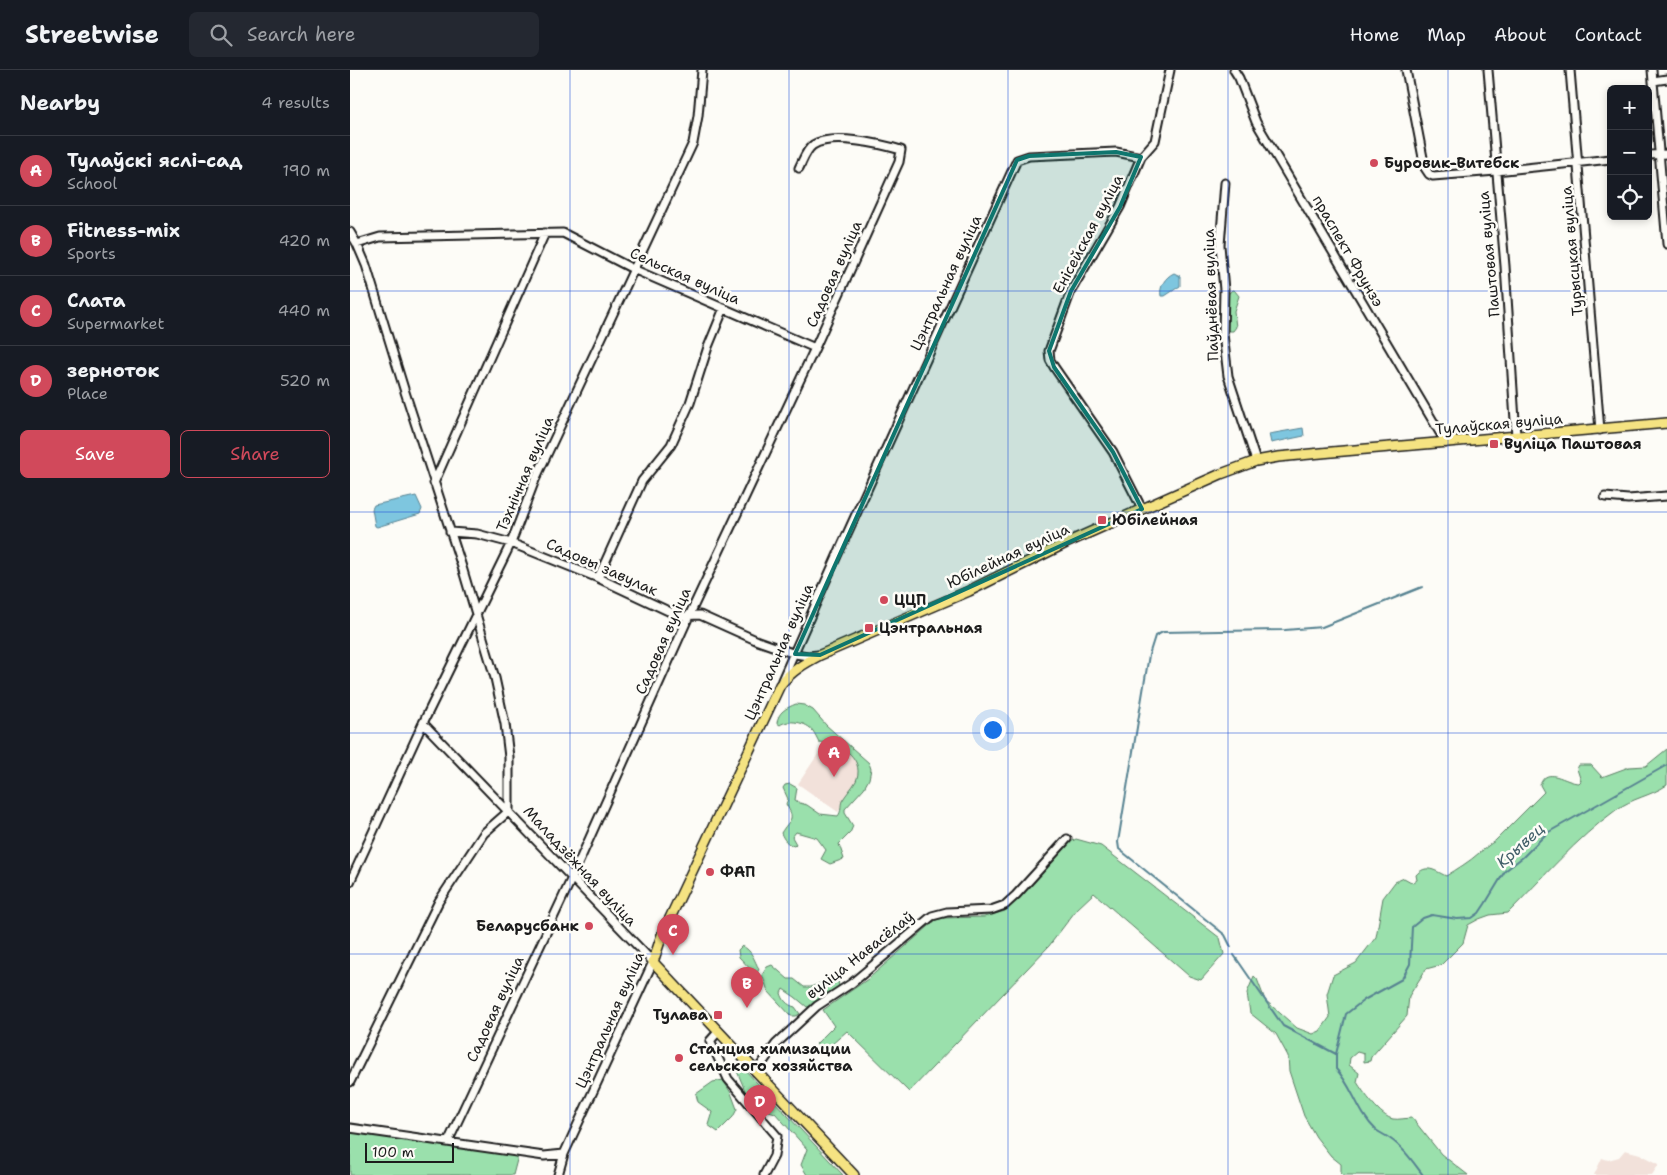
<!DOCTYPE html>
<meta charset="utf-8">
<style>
body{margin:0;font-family:"Shantell Sans",sans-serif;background:#242831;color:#f1f3f6}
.controls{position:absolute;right:15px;top:15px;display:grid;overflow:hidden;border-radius:8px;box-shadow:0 2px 8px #0003}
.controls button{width:45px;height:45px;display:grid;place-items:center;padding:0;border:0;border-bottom:1px solid #363941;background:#171b24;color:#f1f3f6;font:25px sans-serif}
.scale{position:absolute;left:15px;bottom:12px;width:89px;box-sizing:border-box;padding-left:5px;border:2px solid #1c1c1c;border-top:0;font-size:14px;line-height:18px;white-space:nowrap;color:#1c1c1c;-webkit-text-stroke:4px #fdfcf7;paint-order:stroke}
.you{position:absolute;left:642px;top:659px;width:18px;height:18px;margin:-12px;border:4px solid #fff;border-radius:50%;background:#1a73e8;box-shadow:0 0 0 8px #1a73e833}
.badge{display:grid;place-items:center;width:32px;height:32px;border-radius:50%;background:#d1495b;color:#fff;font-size:16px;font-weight:700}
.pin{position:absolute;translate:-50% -41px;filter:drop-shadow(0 1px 2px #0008)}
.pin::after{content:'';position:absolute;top:26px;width:18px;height:15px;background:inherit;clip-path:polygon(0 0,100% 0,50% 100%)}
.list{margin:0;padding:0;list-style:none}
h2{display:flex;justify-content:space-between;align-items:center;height:65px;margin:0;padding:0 20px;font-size:21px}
h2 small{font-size:16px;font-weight:400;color:#9ea1a6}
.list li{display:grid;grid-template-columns:32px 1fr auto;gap:15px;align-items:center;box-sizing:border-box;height:70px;padding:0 20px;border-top:1px solid #363941}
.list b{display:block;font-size:19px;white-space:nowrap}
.list p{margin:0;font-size:16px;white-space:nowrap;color:#9ea1a6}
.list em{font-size:16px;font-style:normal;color:#9ea1a6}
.actions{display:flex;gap:10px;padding:15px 20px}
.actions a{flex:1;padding:11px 0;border:1px solid #d1495b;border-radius:8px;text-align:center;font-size:18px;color:#d1495b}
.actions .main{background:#d1495b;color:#fff}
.icon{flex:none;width:28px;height:28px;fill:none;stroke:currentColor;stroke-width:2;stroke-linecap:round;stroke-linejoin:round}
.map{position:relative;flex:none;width:1317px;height:1105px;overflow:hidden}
header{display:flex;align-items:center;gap:30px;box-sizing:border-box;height:70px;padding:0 25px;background:#171b24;border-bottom:1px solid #363941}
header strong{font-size:24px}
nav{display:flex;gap:28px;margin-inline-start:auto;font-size:18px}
.search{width:350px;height:45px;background:#242831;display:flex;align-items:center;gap:12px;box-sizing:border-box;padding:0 18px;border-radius:8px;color:#9ea1a6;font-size:19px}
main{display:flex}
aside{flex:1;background:#171b24}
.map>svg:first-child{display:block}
.built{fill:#f2e1da}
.green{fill:#9ae0ac;stroke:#5b7e64}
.water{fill:#7ec6df;stroke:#578291}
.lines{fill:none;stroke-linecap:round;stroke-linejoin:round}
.stream{stroke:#578291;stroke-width:2}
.minor-casing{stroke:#1c1c1c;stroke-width:11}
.major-casing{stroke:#1c1c1c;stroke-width:12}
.minor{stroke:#fdfcf7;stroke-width:7}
.major{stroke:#f5e382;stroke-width:9}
.marked{fill:#0f766e;fill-opacity:0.2;stroke:#0f766e;stroke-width:4;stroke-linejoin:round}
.grid{fill:none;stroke:#1d4ed8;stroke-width:1;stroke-opacity:0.55}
.poi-dot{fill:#d1495b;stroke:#fdfcf7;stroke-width:2}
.labels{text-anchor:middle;stroke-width:5;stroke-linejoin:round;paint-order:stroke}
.poi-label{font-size:15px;font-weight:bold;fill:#1c1c1c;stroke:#fdfcf7;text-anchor:start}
.street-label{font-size:15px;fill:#1c1c1c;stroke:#fdfcf7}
.water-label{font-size:16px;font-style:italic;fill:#43606a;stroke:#fdfcf7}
</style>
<header>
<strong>Streetwise</strong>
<div class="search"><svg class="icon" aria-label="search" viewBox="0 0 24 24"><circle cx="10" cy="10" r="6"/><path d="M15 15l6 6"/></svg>Search here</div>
<nav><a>Home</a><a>Map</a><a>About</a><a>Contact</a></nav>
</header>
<main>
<aside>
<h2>Nearby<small>4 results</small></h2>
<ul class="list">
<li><span class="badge">A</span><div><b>Тулаўскі яслі-сад</b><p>School</p></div><em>190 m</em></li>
<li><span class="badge">B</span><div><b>Fitness-mix</b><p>Sports</p></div><em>420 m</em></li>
<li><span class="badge">C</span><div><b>Слата</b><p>Supermarket</p></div><em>440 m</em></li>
<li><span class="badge">D</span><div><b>зерноток</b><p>Place</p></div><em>520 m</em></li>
</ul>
<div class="actions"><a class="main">Save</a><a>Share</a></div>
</aside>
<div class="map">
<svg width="1317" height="1105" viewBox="0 0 1317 1105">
<rect width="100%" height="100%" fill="#fdfcf7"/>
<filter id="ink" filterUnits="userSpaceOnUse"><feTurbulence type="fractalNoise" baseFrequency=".02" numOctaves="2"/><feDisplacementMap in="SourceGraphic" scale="10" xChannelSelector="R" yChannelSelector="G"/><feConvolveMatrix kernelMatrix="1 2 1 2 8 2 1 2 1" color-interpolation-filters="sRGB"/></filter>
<g filter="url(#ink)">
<!-- built -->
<path class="built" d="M480,666l41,33 -33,43 -40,-28z
M1275,1080l15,4 19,10 -7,11h-58l8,-17 6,2 11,-3z"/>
<!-- green -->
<path class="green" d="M882,220l3,1 4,5 -5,15 2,16 -3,4h-4l-4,-4c0,-12 -3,-29 7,-37z
M446,634l8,1 9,5 13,15 43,38 2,6 -2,10 -5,9 -19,21v4l8,13 -3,7 -11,11 5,15 -14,5 -9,-5 5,-9 -9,-12 -21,-6 -4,5 4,7 -2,2c-7,-2 -10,-6 -13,-13 9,-15 15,-12 5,-29l2,-5 -5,-11 2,-3 5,-1 7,4 -2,12 5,3 7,2 13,9 18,2c4,-5 2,-10 4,-15 4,-7 10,-13 14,-20 8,-19 -9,-33 -25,-38 -4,-1 -8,0 -12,-1 -2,-4 -4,-8 -6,-11 -6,-9 -25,-12 -33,-6l-3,-2c1,-11 9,-15 19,-19z
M1317,679v36c-16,11 -35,13 -51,25 -40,29 -73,68 -108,103l-18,2 -11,4 -11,6 -5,18 -22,22 -15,4 -17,27 -2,20 -36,41 -1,4 -6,1v-8l-7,-2 -7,6 -1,7 10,8 -2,9c6,10 24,35 36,37 5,1 13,-1 19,-1l29,36 27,21h-125l-2,-2v-9l-10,-8 -15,-19 -12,-21 -15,-45 -1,-15 -12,-22 -26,-21 -3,-20 7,-17 3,3 8,21 32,28 16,6 7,-3 10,-14 -3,-23 6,-19 23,-12 20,-26 7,-39 12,-16 9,-4 9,5 4,-3 -1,-5c10,-11 18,-5 30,1 11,-7 23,-14 33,-23 6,-4 9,-8 16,-12l49,-49 -4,-7c7,-20 25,-2 39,-2l2,-2 -4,-12 2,-4h12l11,12 27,-10 17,-1z
M726,769l25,7 119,92 4,16 -23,26 -12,-4 -95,-83 -17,16 -28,37 -140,146 -62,-61 -24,21 -7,-8 18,-18 -11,-16 45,-31 68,-59 8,-2 40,-1 21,-6 64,-68z
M392,876c10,4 12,14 17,23l-2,4h-3l-15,-16 -1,-7z
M422,895l16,14h6l10,8h7l23,-10 4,3 1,7 -25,18 -7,2 -12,-10 -12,-8 -2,4c2,7 6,12 14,14l5,7 -4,2h-5l-23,-25 -6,-16 5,-8z
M395,1000l98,105h-36l-6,-10 6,-16 -32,-36 -12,-4 -17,-16 -9,-22z
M373,1010l8,13 6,16 -4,8 -15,15 -10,-7 4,-13 -14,-10 -2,-8 17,-12z
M0,1062h10l158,24 -5,19h-163z"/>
<!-- water -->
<path class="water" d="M824,203l6,3v10l-15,10h-4c-2,-9 4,-19 13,-23z
M953,358l1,8 -33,7 -2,-9z
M66,426l6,13 -2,5 -43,13 -2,-1 -3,-17 2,-4z"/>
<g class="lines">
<!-- stream -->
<path class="stream" d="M881,877l-6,-12 -106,-86 -1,-7 31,-187 6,-19 8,-4 122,-2 37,-3 100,-40
M884,885l49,71 53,28
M1073,1105c-10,-13 -20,-28 -34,-37 -4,-3 -9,-5 -13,-8 -19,-18 -24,-45 -40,-61v-15l10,-40 18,-14 38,-21 8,-15 2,-37 11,-9 9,-3 25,4 15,-1 7,-5 6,-9 20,-33 18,-14 24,-24 120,-68"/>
<!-- minor casing -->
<g class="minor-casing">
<path id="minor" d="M884,0l5,8 17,44 190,321
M1056,0l19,98 4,6 4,2 63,-5 115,-12
M1138,0l17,196 11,170
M1220,0l30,360
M1302,0l15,174
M1303,11l14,-2
M1298,85l19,-1
M875,113l-5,62 4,45 -1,44 5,42 28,85
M0,162l7,12 9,21 39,127 57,175 33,111 10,46 4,33v54
M7,174l23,-7 183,-4 70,36 182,79
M84,413l111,-250
M1255,427l23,2 39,-3
M792,439l-29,-57 -59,-85 -4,-7 -1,-9 22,-60 49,-84 21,-50 14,-16 15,-71
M100,462l27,2 34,9 87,35 81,38 21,-1 58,26 37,13 13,2 10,-1
M248,508l44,-97 29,-36 19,-42 18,-56 16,-39
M432,610l55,-124 180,-396 12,-4 87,-4 25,5
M73,653l230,239 -89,192 -6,21
M0,812l73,-159 88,-180 24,-63 158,-337 5,-27 4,-46
M368,962l-8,9 18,38 49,57 -3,20 -10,19
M406,1002l20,-28 41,-38 35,-23 80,-67 15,-4 44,-2 14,-5 11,-10 51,-56
M0,1012l89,-181 45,-68 25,-22
M0,1058l194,28 20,-2
M98,1072l122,-260 119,-266 126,-268 84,-186 2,-12c-20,-6 -69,-17 -88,-5 -7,5 -10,15 -14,23"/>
</g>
<!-- major casing -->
<g class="major-casing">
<path id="major" d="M504,1105l-201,-213 9,-27 118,-250c11,-14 25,-22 40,-30l149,-64 97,-48 155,-69 35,-13 22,-4 54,-5 335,-29"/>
</g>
<!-- minor -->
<use href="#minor" class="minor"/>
<!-- major -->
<use href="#major" class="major"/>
</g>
</g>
<!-- marked area -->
<path class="marked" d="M766,82l25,5 -21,50 -49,84 -22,60 5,16 59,85 29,57 -322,146 -25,-1 222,-494 12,-4z"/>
<!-- grid -->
<path class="grid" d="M220,0v1105M439,0v1105M658,0v1105M878,0v1105M1098,0v1105M0,221h1317M0,442h1317M0,663h1317M0,884h1317"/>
<!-- markers -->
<g class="poi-dot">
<circle cx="1024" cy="93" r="5"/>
<rect x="1139" y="369" width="10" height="10" rx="2.5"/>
<rect x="747" y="445" width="10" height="10" rx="2.5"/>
<circle cx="534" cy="530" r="5"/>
<rect x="514" y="553" width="10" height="10" rx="2.5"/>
<circle cx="360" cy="802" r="5"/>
<circle cx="239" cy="856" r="5"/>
<rect x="363" y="940" width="10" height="10" rx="2.5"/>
<circle cx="329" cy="988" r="5"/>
</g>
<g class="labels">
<!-- poi labels -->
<g class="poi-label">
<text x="1034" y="98">Буровик-Витебск</text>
<text x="1154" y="379">Вуліца Паштовая</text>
<text x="762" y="455">Юбілейная</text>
<text x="544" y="535">ЦЦП</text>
<text x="529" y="563">Цэнтральная</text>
<text x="370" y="807">ФАП</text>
<text x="229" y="861" text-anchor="end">Беларусбанк</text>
<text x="358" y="950" text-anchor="end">Тулава</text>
<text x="339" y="984">Станция химизации<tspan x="339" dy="17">сельского хозяйства</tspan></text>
</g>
<!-- street labels -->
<g class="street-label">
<text transform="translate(738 164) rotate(-62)" y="5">Енісейская вуліца</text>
<text transform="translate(998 181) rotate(60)" y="5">праспект Фрунзэ</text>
<text transform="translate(1222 181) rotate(-95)" y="5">Турысцкая вуліца</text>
<text transform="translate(1139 184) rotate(-95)" y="5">Паштовая вуліца</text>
<text transform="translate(484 204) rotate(-66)" y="5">Садовая вуліца</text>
<text transform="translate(335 206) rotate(24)" y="5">Сельская вуліца</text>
<text transform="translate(596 213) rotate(-65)" y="5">Цэнтральная вуліца</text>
<text transform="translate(861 225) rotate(-92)" y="5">Паўднёвая вуліца</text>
<text transform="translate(1149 354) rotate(-5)" y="5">Тулаўская вуліца</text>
<text transform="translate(175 404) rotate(-67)" y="5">Тэхнічная вуліца</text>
<text transform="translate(658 486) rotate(-25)" y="5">Юбілейная вуліца</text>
<text transform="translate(252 497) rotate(24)" y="5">Садовы завулак</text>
<text transform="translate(313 571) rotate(-66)" y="5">Садовая вуліца</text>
<text transform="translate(429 582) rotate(-66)" y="5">Цэнтральная вуліца</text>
<text transform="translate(230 796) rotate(47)" y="5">Маладзёжная вуліца</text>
<text transform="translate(510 885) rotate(-38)" y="5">вуліца Навасёлаў</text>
<text transform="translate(145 939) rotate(-65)" y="5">Садовая вуліца</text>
<text transform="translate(260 950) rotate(-66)" y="5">Цэнтральная вуліца</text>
</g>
<!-- water labels -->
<g class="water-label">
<text transform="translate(1170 775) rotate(-42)" y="6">Крывец</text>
</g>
</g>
</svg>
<div class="controls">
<button>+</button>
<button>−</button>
<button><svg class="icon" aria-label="locate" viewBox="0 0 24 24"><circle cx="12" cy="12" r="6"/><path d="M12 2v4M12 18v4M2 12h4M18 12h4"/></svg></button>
</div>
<div class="scale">100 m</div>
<div class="you"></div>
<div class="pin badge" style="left:484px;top:707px">A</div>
<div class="pin badge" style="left:397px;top:938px">B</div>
<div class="pin badge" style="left:323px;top:885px">C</div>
<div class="pin badge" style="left:410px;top:1056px">D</div>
</div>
</main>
